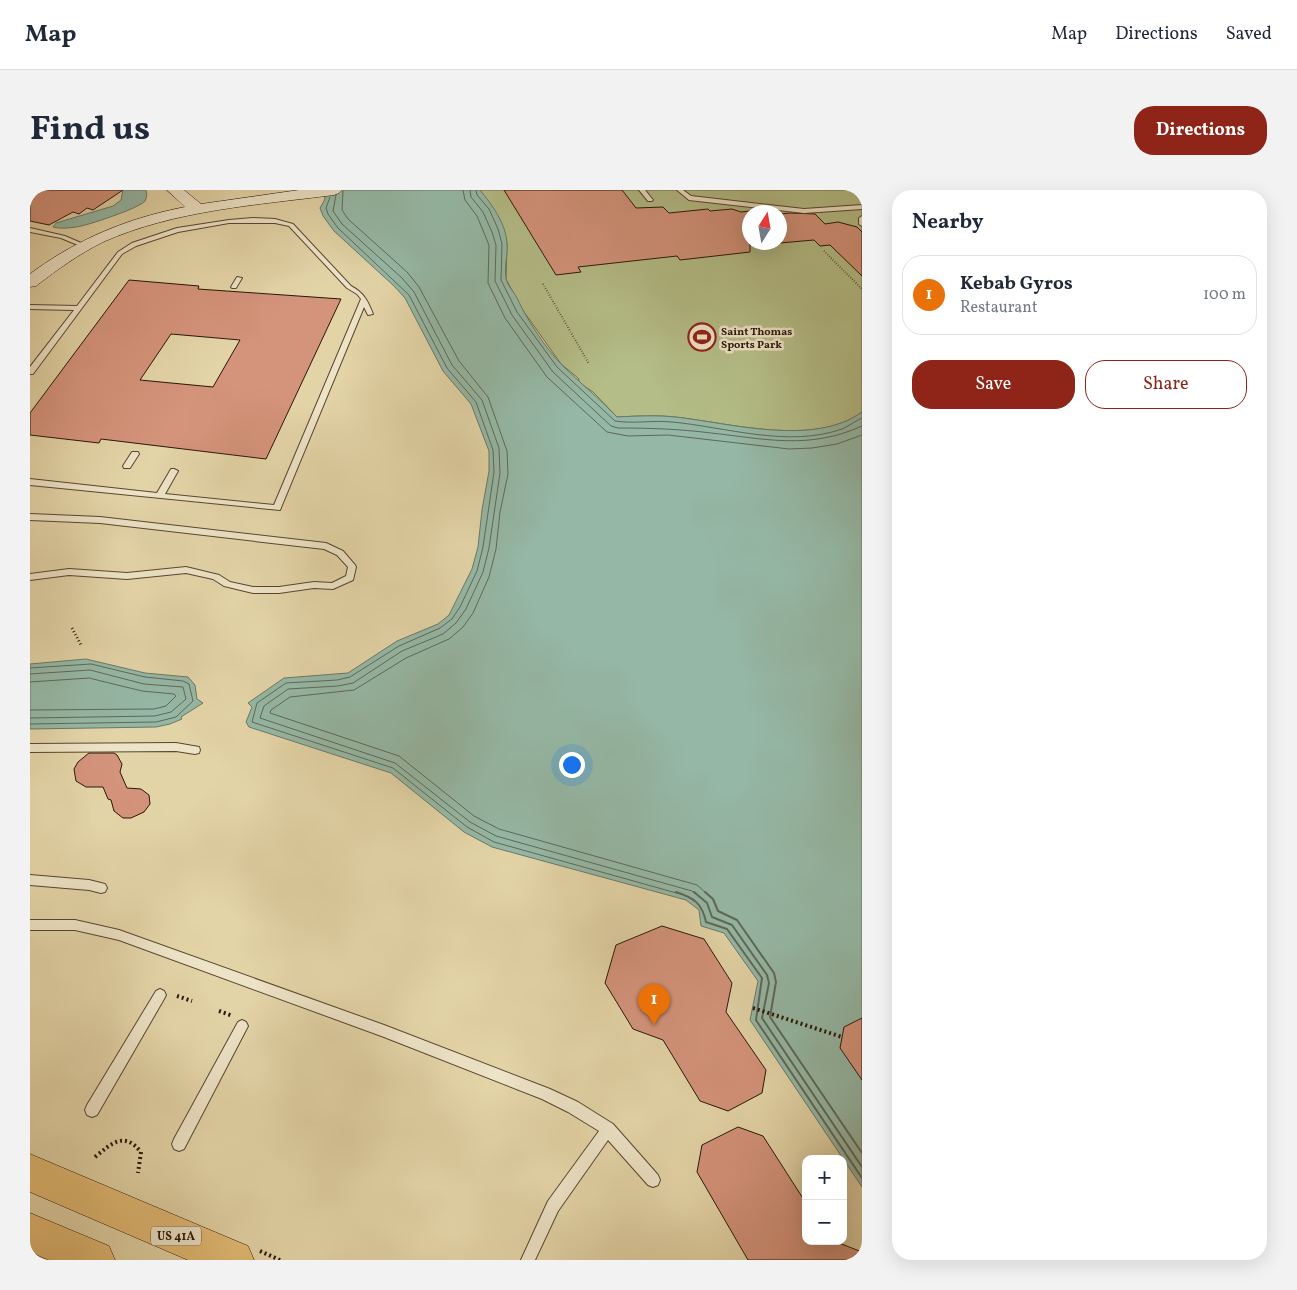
<!DOCTYPE html>
<meta charset="utf-8">
<style>
body{margin:0;font-family:Vollkorn,serif;background:#f2f2f3;color:#1f2937}
.controls{position:absolute;right:15px;bottom:15px;display:grid;overflow:hidden;border-radius:10px;box-shadow:0 5px 20px #0002}
.controls button{width:45px;height:45px;display:grid;place-items:center;padding:0;border:0;border-bottom:1px solid #e0e1e3;background:#fff;color:#1f2937;font:25px sans-serif}
.compass{position:absolute;left:712px;top:15px;width:45px;height:45px;border-radius:50%;background:#fff;box-shadow:0 5px 20px #0002;rotate:11deg}
.you{position:absolute;left:541px;top:574px;width:18px;height:18px;margin:-12px;border:4px solid #fff;border-radius:50%;background:#1a73e8;box-shadow:0 0 0 8px #1a73e833}
.badge{display:grid;place-items:center;width:32px;height:32px;border-radius:50%;background:#8f2418;color:#fff;font-size:16px;font-weight:700}
.pin{position:absolute;translate:-50% -41px;filter:drop-shadow(0 1px 2px #0008)}
.pin::after{content:'';position:absolute;top:26px;width:18px;height:15px;background:inherit;clip-path:polygon(0 0,100% 0,50% 100%)}
.list{margin:0;padding:0;list-style:none}
h2{display:flex;justify-content:space-between;align-items:center;height:65px;margin:0;padding:0 20px;font-size:21px}
h2 small{font-size:16px;font-weight:400;color:#747a83}
.list li{display:grid;grid-template-columns:32px 1fr auto;gap:15px;align-items:center;box-sizing:border-box;height:80px;margin:0 10px 10px;padding:0 10px;border:1px solid #e0e1e3;border-radius:20px}
.list b{display:block;font-size:19px;white-space:nowrap}
.list p{margin:0;font-size:16px;white-space:nowrap;color:#747a83}
.list em{font-size:16px;font-style:normal;color:#747a83}
.actions{display:flex;gap:10px;padding:15px 20px}
.actions a{flex:1;padding:11px 0;border:1px solid #8f2418;border-radius:20px;text-align:center;font-size:18px;color:#8f2418}
.actions .main{background:#8f2418;color:#fff}
.map{position:relative;flex:none;width:832px;height:1070px;overflow:hidden;border-radius:20px}
header{display:flex;align-items:center;gap:30px;box-sizing:border-box;height:70px;padding:0 25px;background:#fff;border-bottom:1px solid #e0e1e3}
header strong{font-size:24px}
nav{display:flex;gap:28px;margin-inline-start:auto;font-size:18px}
.intro{display:flex;align-items:center;justify-content:space-between;box-sizing:border-box;height:120px;padding:0 30px}
h1{margin:0;font-size:35px}
.button{padding:12px 22px;border-radius:20px;background:#8f2418;color:#fff;font-size:18px;font-weight:700}
main{display:flex;gap:30px;padding:0 30px}
aside{flex:1;background:#fff;border-radius:20px;box-shadow:0 5px 20px #0002}
.map>svg:first-child{display:block}
.green{fill:#b4bd87;stroke:#6e6a48;fill-rule:evenodd}
.water{fill:#95b8a6;stroke:#6a7867}
.lines{fill:none;stroke-linecap:round;stroke-linejoin:round}
.shore-far1{stroke:#5f6857;stroke-width:1}
.shore{stroke:#5f6857;stroke-width:2}
.building{fill:#d4937b;stroke:#291708;fill-rule:evenodd}
.lane-casing{stroke:#584630;stroke-width:2}
.secondary-casing{stroke:#291708;stroke-width:1}
.primary-casing{stroke:#291708;stroke-width:1}
.path-far2{stroke:#291708;stroke-width:2;stroke-dasharray:0.5 2;stroke-linecap:butt}
.path-far1{stroke:#291708;stroke-width:3;stroke-dasharray:1 2.5;stroke-linecap:butt}
.path{stroke:#291708;stroke-width:4;stroke-dasharray:2 3;stroke-linecap:butt}
.lane{fill:#ede3c6;fill-rule:evenodd}
.secondary{fill:#ede3c6;fill-rule:evenodd}
.primary{fill:#e2ba74;fill-rule:evenodd}
.labels{text-anchor:middle;stroke-width:5;stroke-linejoin:round;paint-order:stroke}
.far-poi-label{font-size:11px;font-weight:bold;fill:#291708;stroke:#ede3c6;text-anchor:start}
.shield{fill:#ede3c6;stroke:#645441;stroke-width:1}
.shield-label{font-size:12px;font-weight:bold;fill:#291708}
</style>
<header>
<strong>Map</strong>
<nav><a>Map</a><a>Directions</a><a>Saved</a></nav>
</header>
<div class="intro"><h1>Find us</h1><a class="button">Directions</a></div>
<main>
<div class="map">
<svg width="832" height="1070" viewBox="0 0 832 1070">
<rect width="100%" height="100%" fill="#e3d4a7"/>
<filter id="stains"><feTurbulence type="fractalNoise" baseFrequency=".004" numOctaves="4"/><feColorMatrix values="0 0 0 0 .2 0 0 0 0 .09 0 0 0 0 .02 0 0 0 .5 -.17"/></filter>
<radialGradient id="worn" r=".72"><stop offset=".6" stop-color="#630" stop-opacity="0"/><stop offset="1" stop-color="#630" stop-opacity=".3"/></radialGradient>
<!-- green -->
<path class="green" d="M450,0h382v222c-47,35 -132,11 -187,5 -19,-2 -38,-1 -58,0l-24,-25 -13,-9 -2,-5 -17,-14 -39,-55 -16,-30 1,-36zM719,22h30v30h-30z"/>
<!-- water -->
<path class="water" d="M93,0h23c1,4 1,7 -1,11 -5,7 -59,25 -69,26 -8,1 -16,2 -23,0l3,-4 57,-17 8,-6z
M293,0h157c12,15 26,33 27,54 1,11 -3,23 -1,34 1,7 8,14 11,20 9,20 29,51 45,67 18,18 37,33 55,52 20,-1 39,-2 58,0 55,6 139,30 187,-5v775l-112,-167 8,-39 -34,-48 -23,-7 -2,-16 -13,-10 -194,-53 -28,-15 -73,-59 -142,-46 -3,-5 6,-15 -4,-4 36,-25 64,-5 49,-32 41,-17 11,-9 23,-46 6,-22 4,-37 7,-39v-20l-18,-47 -28,-33 -38,-73 -11,-12 -60,-55 -11,-15 -3,-8 5,-9z
M56,469l59,14 43,4 7,8 2,14 6,4 -22,14 1,2 -12,5 -14,3 -126,2v-65z"/>
<g class="lines">
<!-- shore-far1 -->
<path class="shore-far1" d="M433,0l2,10 12,16 12,29 -1,38 17,35 42,59 60,55 21,4 40,-1 121,14 23,-1 25,-4 25,-9
M440,0l1,7 12,15 9,20 4,13 -1,36 17,34 41,57 58,54 7,2c31,0 62,1 93,5 55,6 98,17 151,-7
M446,0l1,5 12,14 9,20 4,15 -1,36 16,32 40,55 58,54c19,3 38,-1 57,1 54,5 116,26 170,7 7,-3 13,-8 20,-11
M313,1l-1,19 6,9 59,53 12,15 40,74 29,36 19,54 1,23 -8,38 -4,37 -7,28 -16,36 -10,14 -14,12 -43,19 -52,32 -64,7 -19,13 -1,3 129,43 75,60 25,13 198,56 10,9
M306,5l-3,16 9,13 60,54 12,14 38,73 30,35 17,48 1,25 -11,75 -6,24 -17,37 -10,14 -13,11 -41,17 -49,32 -15,3 -50,3 -24,17 -4,12 135,45 75,59 26,14 196,55 3,3
M300,7l-4,11 2,6 10,14 71,67 38,73 29,34 17,48 1,22 -11,75 -6,24 -17,36 -8,12 -12,9 -41,18 -49,31 -13,3 -51,3 -29,20 -5,19 141,46 74,59 27,15 186,52
M0,478l61,-4 54,13 38,4 6,3 4,17 -17,16 -20,5 -126,2
M0,484l60,-4 54,14 39,3 3,12 -15,13 -16,4 -125,2
M0,492l59,-4 53,13 32,3 2,2 -10,10 -12,3 -124,1"/>
<!-- shore -->
<path class="shore" d="M646,702c18,6 26,11 30,30l21,7 35,49 -6,42 106,158
M664,702l13,11 5,14 20,8 35,50 2,8 -7,35 100,149
M675,702l8,7 5,12 19,9 37,53 2,9 -6,35 92,136"/>
</g>
<!-- building -->
<path class="building" d="M0,0h93l-30,20 -6,-2 -8,6 -6,-2 -24,13 -19,-4z
M474,0h118l14,18 27,-1 6,6 39,-4 2,2 22,-2 9,3 9,-1v41l-70,8 -3,-4 -99,11 3,5 -25,3z
M760,23l25,1 10,10 13,-2 19,5 5,5v44l-32,-31 -10,1 -6,-6 -34,3v-29z
M99,90l70,6 -1,3 143,10 -75,160 -165,-20 -2,4 -69,-8v-22zM141,144l69,6 -27,47 -73,-7z
M59,563h25l3,2 5,9 -2,8 7,16 14,1 8,6 1,9 -6,8 -13,6h-8l-9,-7 -3,-11 -3,-1 -5,-12h-17l-10,-6 -2,-12 4,-7z
M632,736l42,13 28,44 -6,29 40,58 -4,23 -34,18 -28,-10 -37,-61 -30,-11 -28,-46 11,-38z
M832,828v62l-22,-32 4,-21z
M708,937l25,9 43,67v38h28l28,11v8h-114l-51,-88 5,-27z"/>
<g class="lines">
<!-- lane casing -->
<g class="lane-casing">
<path id="lane" d="M609,0h6l8,10 -1,1h-4z
M647,0h6l8,6 113,13 58,-4v4l-58,4 -115,-13z
M832,26v10l-3,-2v-6z
M223,28l22,1 18,5 58,62c13,7 17,15 22,28l-5,1 -4,-8 -84,203 -250,-25v-6l127,14 14,-24h3l4,2 -13,23 109,11 87,-206 -4,-5 -10,-6 -58,-62 -14,-3h-46l-51,9 -42,14 -14,8 -89,120h-3v-7l44,-57 -44,-1v-4l47,1 41,-54 14,-9 45,-15 52,-8z
M0,38l35,8 23,10 -3,2 -24,-10 -31,-6z
M207,87l5,1 -6,10h-4l-1,-1z
M102,262h6l1,2 -9,14h-6l-1,-2z
M0,324l70,3 226,26 17,8 12,14 1,2 -3,13 -20,9 -19,-1 -35,5h-26l-29,-7 -11,-7 -27,-6 -59,6 -58,-4 -39,5v-6l39,-5 58,4 59,-6 33,8 11,7 23,5h26l35,-5 18,1 14,-7 2,-9 -11,-12 -13,-6 -224,-26 -70,-3z
M146,553l23,4 1,3 -1,3 -4,1 -19,-3 -146,1v-8z
M0,685l59,5 16,4 2,4 -2,4 -4,1 -12,-3 -59,-5z
M0,730h45l44,10 265,95 166,64 28,13 35,22 45,51 2,5 -2,5 -5,2 -5,-2 -40,-45 -50,71 -23,49h-14l27,-59 51,-70 -31,-19 -26,-13 -158,-62 -265,-97 -44,-10h-45z
M130,799l4,2 2,4 -2,4 -67,116 -5,2 -5,-2 -2,-5 2,-5 69,-114z
M212,830l4,2 2,4 -2,4 -62,119 -5,2 -5,-2 -2,-5 2,-5 64,-117z"/>
</g>
<!-- secondary casing -->
<g class="secondary-casing">
<path id="secondary" d="M137,0h17l17,14 98,-14h43l-3,3 -5,2c-77,10 -159,15 -231,47 -24,12 -45,27 -67,44l-6,1v-13c47,-35 98,-56 155,-67z"/>
</g>
<!-- primary casing -->
<g class="primary-casing">
<path id="primary" d="M0,964l218,92 6,14h-66l-158,-68z
M0,1023l79,33 6,14h-66l-19,-8z"/>
</g>
<!-- path-far2 -->
<path class="path-far2" d="M794,61l38,38
M513,94l46,80"/>
<!-- path-far1 -->
<path class="path-far1" d="M42,438l9,17"/>
<!-- path -->
<path class="path" d="M147,806l15,5
M723,818l89,29
M189,821l14,5
M65,967c17,-14 29,-26 46,-5l-3,21
M230,1061l20,9"/>
<!-- lane -->
<use href="#lane" class="lane"/>
<!-- secondary -->
<use href="#secondary" class="secondary"/>
<!-- primary -->
<use href="#primary" class="primary"/>
</g>
<!-- icons -->
<defs>
<g id="stadium-ring" transform="scale(1.4375)"><circle r="9.5" fill="#ede3c6" stroke="#8f2418" stroke-width="1.5"/><path d="M0-5a6.5 5 0 1 0 0 10a6.5 5 0 1 0 0-10ZM-3.5-1.8h7v3.6h-7Z" fill="#8f2418"/></g>
</defs>
<g fill-rule="evenodd">
<use href="#stadium-ring" x="672" y="147"/>
</g>
<g class="labels">
<!-- far-poi labels -->
<g class="far-poi-label">
<text x="691" y="145">Saint Thomas<tspan x="691" dy="13">Sports Park</tspan></text>
</g>
<!-- shield labels -->
<rect class="shield" x="121" y="1036.5" width="50" height="19" rx="4"/>
<g class="shield-label">
<text x="146" y="1050">US 41A</text>
</g>
</g>
<rect width="100%" height="100%" filter="url(#stains)"/>
<rect width="100%" height="100%" fill="url(#worn)"/>
</svg>
<div class="controls">
<button>+</button>
<button>−</button>
</div>
<svg class="compass" viewBox="-18 -18 36 36"><path d="M0-13l5 13h-10z" fill="#e53935"/><path d="M0 13l5-13h-10z" fill="#747a83"/></svg>
<div class="you"></div>
<div class="pin badge" style="left:624px;top:835px;background:#e8710a">1</div>
</div>
<aside>
<h2>Nearby<small></small></h2>
<ul class="list">
<li><span class="badge" style="background:#e8710a">1</span><div><b>Kebab Gyros</b><p>Restaurant</p></div><em>100 m</em></li>
</ul>
<div class="actions"><a class="main">Save</a><a>Share</a></div>
</aside>
</main>
